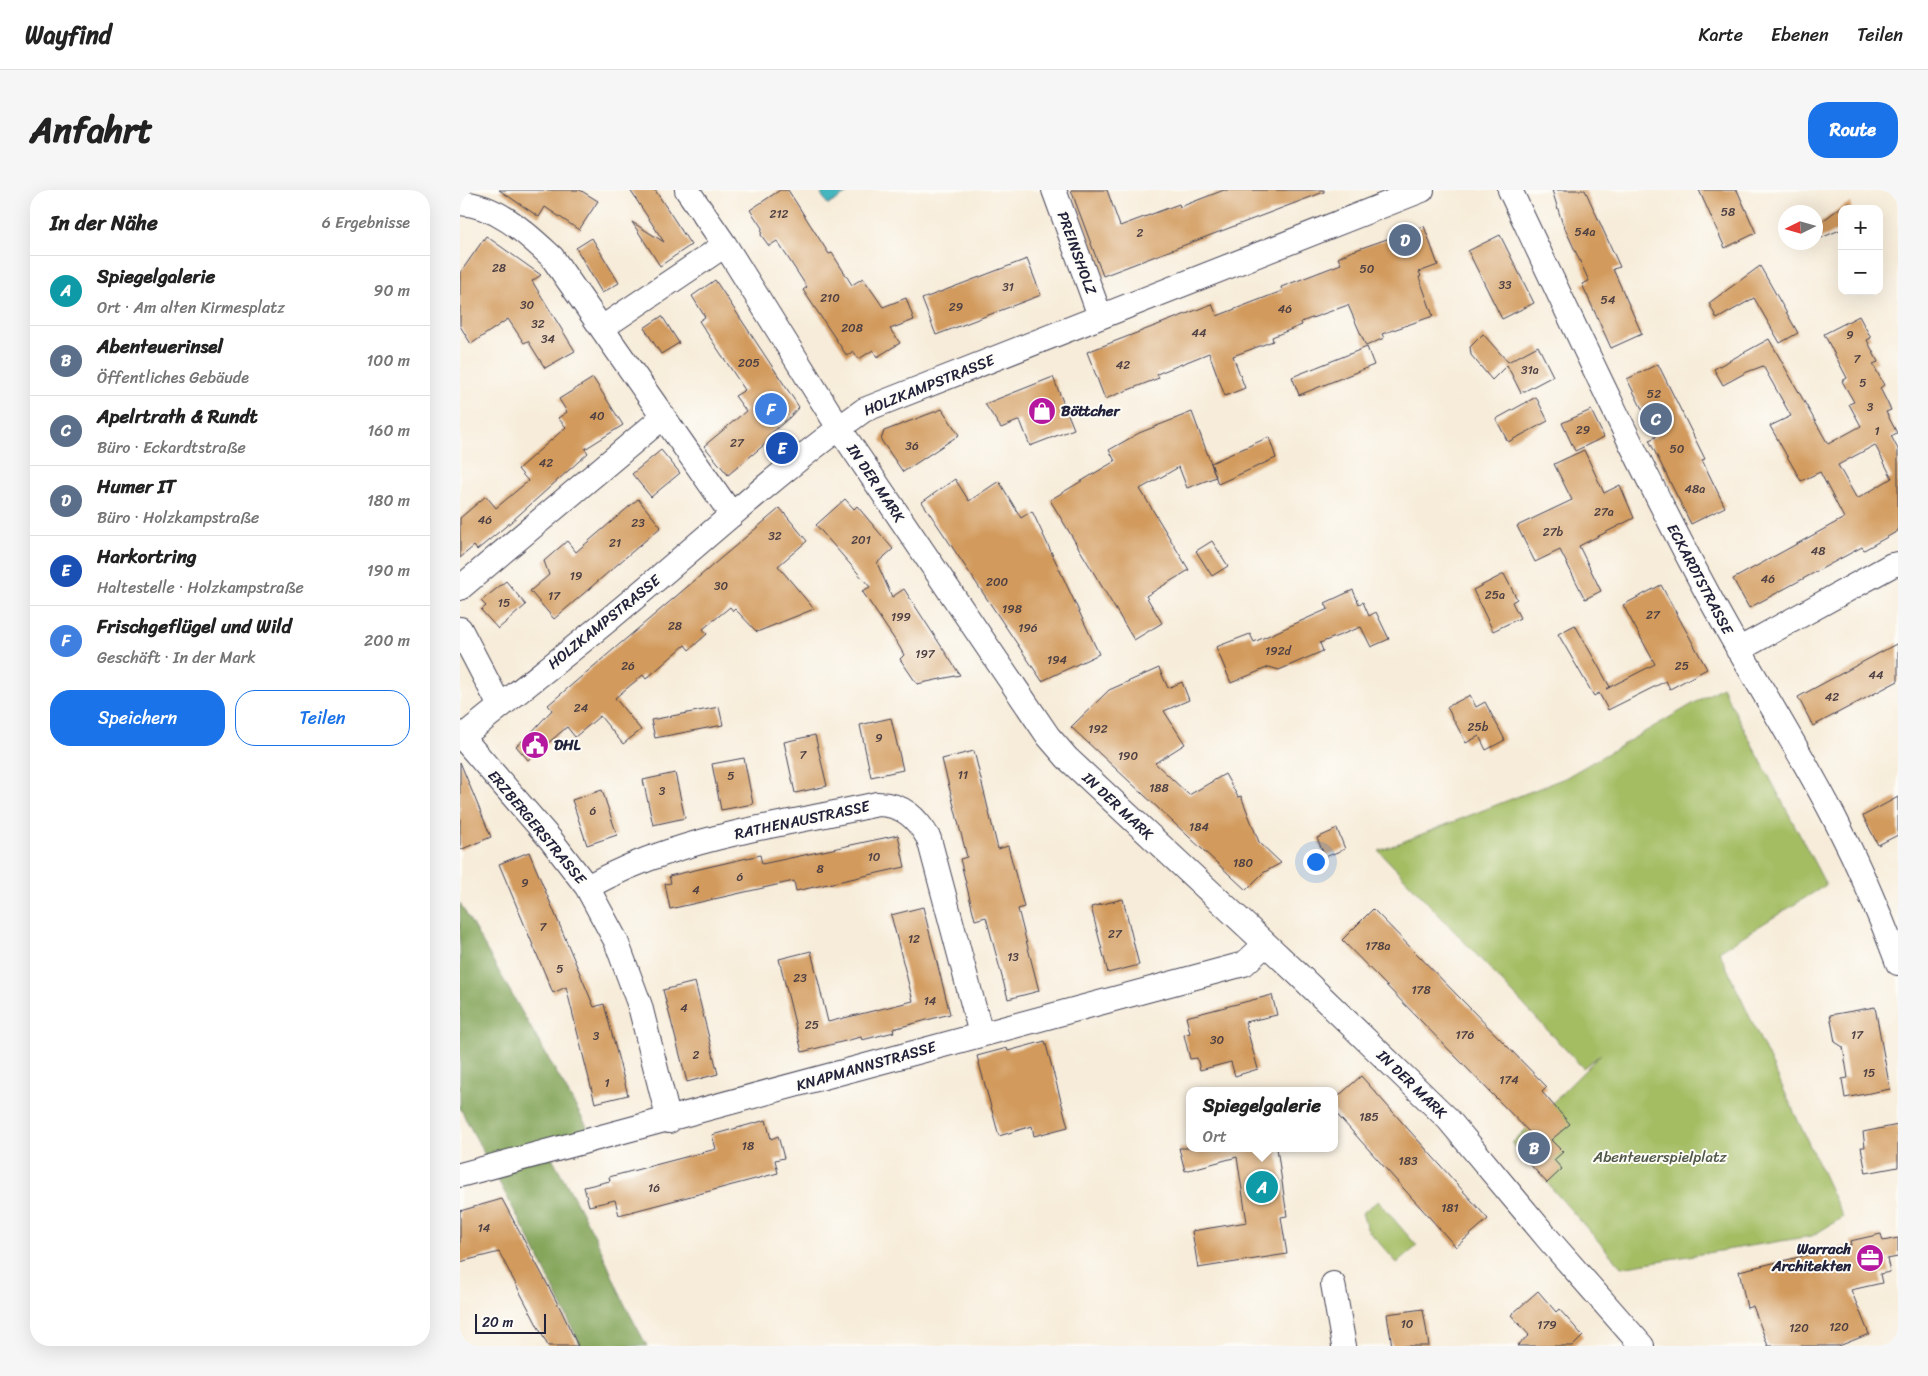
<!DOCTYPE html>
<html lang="de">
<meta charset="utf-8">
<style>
body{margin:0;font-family:Sriracha,sans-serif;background:#f6f6f6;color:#222}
.controls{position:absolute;right:15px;top:15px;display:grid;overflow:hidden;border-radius:10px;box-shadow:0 5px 20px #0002}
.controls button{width:45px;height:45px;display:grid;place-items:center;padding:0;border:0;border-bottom:1px solid #e0e0e0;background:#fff;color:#222;font:25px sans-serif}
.compass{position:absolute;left:1318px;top:15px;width:45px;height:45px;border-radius:50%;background:#fff;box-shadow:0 5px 20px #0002;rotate:265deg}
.scale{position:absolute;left:15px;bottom:12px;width:71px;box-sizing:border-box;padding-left:5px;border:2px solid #22223b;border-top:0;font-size:14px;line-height:18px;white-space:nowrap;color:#22223b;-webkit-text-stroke:4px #fdfcf7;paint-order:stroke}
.you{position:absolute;left:855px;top:671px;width:18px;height:18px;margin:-12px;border:4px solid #fff;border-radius:50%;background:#1a73e8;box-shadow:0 0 0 8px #1a73e833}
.badge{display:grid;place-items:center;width:32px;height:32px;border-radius:50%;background:#1a73e8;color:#fff;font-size:16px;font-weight:700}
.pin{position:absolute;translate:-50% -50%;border:2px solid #fff;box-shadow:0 1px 5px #0006}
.popup{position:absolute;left:726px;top:897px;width:152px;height:65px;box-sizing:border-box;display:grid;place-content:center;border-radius:10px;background:#fff;filter:drop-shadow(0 1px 4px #0005);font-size:16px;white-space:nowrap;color:#767676}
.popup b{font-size:19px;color:#222}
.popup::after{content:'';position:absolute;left:50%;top:100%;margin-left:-10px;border:10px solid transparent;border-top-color:#fff}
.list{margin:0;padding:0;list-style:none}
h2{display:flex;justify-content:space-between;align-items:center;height:65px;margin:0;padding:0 20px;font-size:21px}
h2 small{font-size:16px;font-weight:400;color:#767676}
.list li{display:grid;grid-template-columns:32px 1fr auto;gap:15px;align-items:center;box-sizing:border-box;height:70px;padding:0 20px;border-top:1px solid #e0e0e0}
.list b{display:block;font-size:19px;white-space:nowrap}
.list p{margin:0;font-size:16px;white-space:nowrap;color:#767676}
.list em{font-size:16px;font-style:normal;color:#767676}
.actions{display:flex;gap:10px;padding:15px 20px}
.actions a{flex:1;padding:11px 0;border:1px solid #1a73e8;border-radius:20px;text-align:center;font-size:18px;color:#1a73e8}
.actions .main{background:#1a73e8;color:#fff}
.map{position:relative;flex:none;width:1438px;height:1156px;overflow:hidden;border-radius:20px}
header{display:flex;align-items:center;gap:30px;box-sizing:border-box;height:70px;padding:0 25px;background:#fff;border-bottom:1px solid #e0e0e0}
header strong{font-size:24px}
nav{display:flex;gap:28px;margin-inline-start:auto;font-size:18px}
.intro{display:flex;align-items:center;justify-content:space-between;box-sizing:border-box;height:120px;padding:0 30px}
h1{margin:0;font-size:35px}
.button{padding:12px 22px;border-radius:20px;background:#1a73e8;color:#fff;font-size:18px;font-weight:700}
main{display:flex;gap:30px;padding:0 30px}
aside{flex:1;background:#fff;border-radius:20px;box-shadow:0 5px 20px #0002}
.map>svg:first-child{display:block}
.green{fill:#a4bd63;stroke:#63704f}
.forest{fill:#83a459;stroke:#52634a}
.water{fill:#45b5be;stroke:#346c7c}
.building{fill:#d29a5b;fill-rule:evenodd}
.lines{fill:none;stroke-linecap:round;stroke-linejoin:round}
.street-casing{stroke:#424053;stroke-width:26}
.street{stroke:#fff;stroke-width:24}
.labels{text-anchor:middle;stroke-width:4;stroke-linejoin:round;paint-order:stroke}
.number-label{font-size:12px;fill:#4e4043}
.street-label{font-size:15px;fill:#22223b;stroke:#fdfcf7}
.poi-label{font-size:15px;font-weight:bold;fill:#22223b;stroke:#fdfcf7;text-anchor:start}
.park-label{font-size:15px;fill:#505849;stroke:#fdfcf7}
</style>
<header>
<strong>Wayfind</strong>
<nav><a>Karte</a><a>Ebenen</a><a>Teilen</a></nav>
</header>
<div class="intro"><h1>Anfahrt</h1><a class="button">Route</a></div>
<main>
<aside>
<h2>In der Nähe<small>6 Ergebnisse</small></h2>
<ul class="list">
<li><span class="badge" style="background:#0f9aa8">A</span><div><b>Spiegelgalerie</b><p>Ort · Am alten Kirmesplatz</p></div><em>90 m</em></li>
<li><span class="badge" style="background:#5c6f8a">B</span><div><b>Abenteuerinsel</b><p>Öffentliches Gebäude</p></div><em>100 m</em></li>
<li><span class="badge" style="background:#5c6f8a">C</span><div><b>Apelrtrath &amp; Rundt</b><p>Büro · Eckardtstraße</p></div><em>160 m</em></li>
<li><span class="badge" style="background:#5c6f8a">D</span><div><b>Humer IT</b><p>Büro · Holzkampstraße</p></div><em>180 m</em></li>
<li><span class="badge" style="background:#1a4fb4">E</span><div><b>Harkortring</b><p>Haltestelle · Holzkampstraße</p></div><em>190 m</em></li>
<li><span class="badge" style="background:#3f7fe0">F</span><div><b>Frischgeflügel und Wild</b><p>Geschäft · In der Mark</p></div><em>200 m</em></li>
</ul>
<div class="actions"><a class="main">Speichern</a><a>Teilen</a></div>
</aside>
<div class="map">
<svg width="1438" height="1156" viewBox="0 0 1438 1156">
<rect width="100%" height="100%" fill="#fdfcf7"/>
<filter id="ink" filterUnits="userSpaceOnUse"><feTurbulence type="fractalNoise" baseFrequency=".02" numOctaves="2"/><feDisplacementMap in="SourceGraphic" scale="10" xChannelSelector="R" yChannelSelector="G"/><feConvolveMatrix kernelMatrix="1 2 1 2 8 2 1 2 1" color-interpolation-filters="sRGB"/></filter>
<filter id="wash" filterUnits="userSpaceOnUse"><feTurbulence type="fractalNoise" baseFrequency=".0096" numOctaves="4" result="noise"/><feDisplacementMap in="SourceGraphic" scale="20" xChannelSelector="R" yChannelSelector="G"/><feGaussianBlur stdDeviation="1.12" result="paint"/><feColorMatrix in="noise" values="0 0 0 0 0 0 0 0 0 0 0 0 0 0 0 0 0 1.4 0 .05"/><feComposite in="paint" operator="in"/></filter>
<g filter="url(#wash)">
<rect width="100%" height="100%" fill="#f7ecd9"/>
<!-- green -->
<path class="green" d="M1262,497l104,198 -107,66 124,266 -31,19 -191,31 -109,-124 89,-89 -18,14 -204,-217 186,-73z
M918,1011l39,45 -20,17 -30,-34 -5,-16z"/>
<!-- forest -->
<path class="forest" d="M0,713l129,227 -47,9 54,99 28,65 23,43h-66l-46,-96 -75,-142z"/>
<!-- water -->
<path class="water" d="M366,0h22l1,2 -21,13 -7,-11z"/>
<g id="blocks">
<!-- building -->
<path class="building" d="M39,0h81l18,11 -19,29 -34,-23 -6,10z
M170,0h25l36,55 -31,21 -28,-44 32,20z
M320,0h8l41,64 3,-1 20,32 11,-7 20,29 23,-9 8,22 -24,9 10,14 -23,14 -4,-7 -14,9 -6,-8 -6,5 -44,-66 4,-3 -30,-46 -8,5 -8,-11 1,-7 -12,-18z
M611,0h36l13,36 59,-22 1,3 44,-17h100v2l-221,84z
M1092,0h33l35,77 -7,2 29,65 -31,14 -29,-64 7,-3 -27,-59z
M1239,0h38l19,43 -31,15z
M1390,13l2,6h-10v20l-26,11v-14l25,-19z
M964,36l14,39 -19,7 2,4 -2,1 14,39 -51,18 2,4 -18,8 -18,-41 -47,17 1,3 -30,12 1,4 -40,15 12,32 -20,8 -16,-43 -52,21 2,4 -54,21 -18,-47 125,-48 5,12 65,-25 -1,-4 60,-23 -3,-6 12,-6z
M1040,45l34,68 -32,16 -34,-68z
M26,46l55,39 -9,6 43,70 -30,17 -17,-27 -4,2 -16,-24 -37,25 -11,-18v-53z
M132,48l27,45 -17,10 -26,-45z
M567,69l14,36 -105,40 -14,-36z
M1300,76l38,67 -18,10 -26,-45 -37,21 -8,-16z
M255,90l84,127 -9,10 -22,19 2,4 -42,35 -24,-29 42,-35 -11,-15 10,-6 -46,-69 6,-4 -13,-21z
M202,126l17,27 -18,11 -17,-26z
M1399,126l12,22 -4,2 11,22 -5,2 11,21 -4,3 11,22 -5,2 11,21 -6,3 7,13v82l-34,19 -2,-3 -113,61 -16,-29 111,-61 -24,-46 -19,9 -31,-55 21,-10 -28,-50 -16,6 -24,13 -9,-16 55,-30 59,105 33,-18 -12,-22 5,-2 -12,-21 5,-3 -23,-44zM1415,255l17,33 -35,21 -19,-34z
M1023,144l25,28 30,-16 15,30 -32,17 -14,-28 -15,15 -21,-25 -1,-8z
M907,157l7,18 -75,30 -7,-18z
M1198,174l47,95 -3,1 23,47 -34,17 -42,-84 7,-3 -29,-58z
M593,187l21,52 -44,17 -10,-26 -19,8 -16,-24z
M133,188l30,47 -38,24 3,4 -77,69 -34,28 -3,-4 -14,12v-40l26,-22 10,12 32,-27 -10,-12 48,-42 -8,-9 9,-6 -8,-13z
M1076,207l12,24 -40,21 -12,-23z
M482,219l17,26 -56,37 -22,-32 3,-9z
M1131,220l13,27 -29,14 -13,-28z
M732,222l24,65 -29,11 -8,-21 -39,22 49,81 -43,26 16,27 -28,17 -84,-140 65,-39 -6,-11 30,-17z
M809,247l7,21 -58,26 -7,-21z
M201,260l19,23 -29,24 -19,-23z
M1124,260l20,43 16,-8 14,33 -55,28 22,45 -16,8 -25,-49 -25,12 -18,-36 55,-26 -18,-36z
M495,289l14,22 30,-20 22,37 11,-7 67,143 -57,27 -120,-179z
M178,309l23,28 -107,92 -24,-28 19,-16 -5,-14 23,-20 9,11z
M385,309l9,10 3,-3 36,43 -16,14 15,34 12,-8 56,86 -43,9 -17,-25 4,-4 -5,-9 -37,-55 8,-4 -54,-62z
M320,318l27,33 -29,25 36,43 -57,23 -22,-23 -2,2 -3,-4 -27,22 4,5 -18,16 -4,-5 -39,34 -3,-4 -28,23 26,32 -18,14 -23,-28 -25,21 -8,-10 -39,33 -12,-14 12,-10 24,-26 -4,-5z
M752,351l16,25 -16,10 -16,-25z
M1044,384l13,25 -5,3 8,16 -27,13 -20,-41z
M46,391l20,24 -28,24 -17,-19 5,-4 -5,-5z
M1201,395l46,84 -37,20 -4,-8 -58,29 -9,-17 -5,3 -36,-62 17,-9 35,62 -4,2 49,-25 -32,-59z
M893,400l6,14 4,-2 6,14 7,-4 13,27 -18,8 -10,-20 -41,16 3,8 -44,19 -10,-3 -38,16 -15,-36 34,-13 4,8 74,-33 -3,-6z
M1438,453v38l-85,45 -15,-29z
M699,478l9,20 14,-6 7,18 -25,11 21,33 -30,19 34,32 36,-21 13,23 3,-1 18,46 22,21 -18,10 -17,17 -175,-163 38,-37z
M1010,505l6,12 9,-5 20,38 -19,10 -7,-14 -13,7 -19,-36z
M259,517l4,18 -68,13 -4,-18z
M431,528l12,52 -32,7 -11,-52z
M355,545l12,51 -32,7 -11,-51z
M514,561l24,98 10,-3 16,61 -6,2 21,82 -31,8 -22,-82 -11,3 -15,-61 7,-2 -25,-98z
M284,568l9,46 -32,6 -9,-46z
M0,572l31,75 -31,13z
M215,583l10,45 -32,7 -10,-45z
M142,600l15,45 -30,10 -15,-45z
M1438,607v38l-20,10 -15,-29z
M877,639l8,20 -20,8 -8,-19z
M438,645l7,32 -109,24 -2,-10 -124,28 -5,-25 6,-1 -2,-7 91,-21 2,9z
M69,662l65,155 10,-3 24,91 -33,8 -29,-116 -13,6 -54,-129z
M663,709l16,66 -31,8 -17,-66z
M463,717l27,107 -57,15 1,3 -32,8 -1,-3 -59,15 -23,-93 32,-8 17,71 85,-21 -22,-86z
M913,719l174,178 -5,5 28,32 -19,16 12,12 -9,8 8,9 -15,14 -29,-32 16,-14 -192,-197z
M235,792l23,92 -31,8 -24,-92z
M812,805l5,20 -32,7 13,47 -23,7 -4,-14 -31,8 -3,-12 -7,1 -6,-24 6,-2 -4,-16z
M1415,817l15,82 -45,9 -3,-19 6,-1 -5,-31 -8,-5 -5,-27z
M585,851l23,86 -34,9 -2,-10 -33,10 -22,-80 30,-8 1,3z
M901,886l127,143 -32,28 -122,-136v-11z
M306,930l5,19 7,-3 6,22 -9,2 3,13 -159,42 -4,-15 -26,6 -5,-19 26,-6 -1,-4 107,-28 -4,-14z
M1438,935v42l-32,6 -5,-26h4l-2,-15z
M719,958h98l10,68 -6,1 6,37 -89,14 -6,-37 55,-9 -3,-19 -7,-46 -52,14z
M42,1009l59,111 17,36h-30l-49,-94 -39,10v-51z
M1421,1044l2,7 15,-3v19l-11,2 3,13 -10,2 2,9 -31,7 18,44 -30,12h-71l-15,-40 -6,2 -8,-37 112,-26 -1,-4z
M1078,1101l18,21 3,-3 24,27 -10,10h-56l12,-11 -18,-20z
M963,1119l6,37h-37l-5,-32z"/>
</g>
</g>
<g filter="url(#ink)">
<use href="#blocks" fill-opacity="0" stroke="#424053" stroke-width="1"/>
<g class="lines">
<!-- street casing -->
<g class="street-casing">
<path id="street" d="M227,0l38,55 114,183 209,308 19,22 231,216 150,145 101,121 93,106
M594,0l46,126
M1050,0c65,138 129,276 201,410 40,74 86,145 124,219 24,47 45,95 63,144
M0,13c37,2 66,30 92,54l180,258
M142,138l123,-83
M0,398l203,-171
M0,439l40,77
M1278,460l154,-85 6,-1
M2,547l89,103 36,47 29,54 24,65 29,115
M0,549c53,-44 108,-85 160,-129 81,-67 158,-139 244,-200l558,-220
M127,697c26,-14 53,-26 81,-35 68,-23 140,-32 209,-48 26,0 40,14 52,35l52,195
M0,985c262,-68 522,-143 784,-211l22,-20
M873,1094l11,62"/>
</g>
<!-- street -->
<use href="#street" class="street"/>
</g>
</g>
<!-- icons -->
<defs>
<g id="shop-disc" transform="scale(1.4375)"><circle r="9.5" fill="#b5179e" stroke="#fdfcf7"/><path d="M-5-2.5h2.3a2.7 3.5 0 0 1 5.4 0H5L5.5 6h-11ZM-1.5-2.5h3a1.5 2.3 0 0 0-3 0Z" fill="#fff"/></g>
<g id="civic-disc" transform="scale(1.4375)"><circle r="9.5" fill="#b5179e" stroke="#fdfcf7"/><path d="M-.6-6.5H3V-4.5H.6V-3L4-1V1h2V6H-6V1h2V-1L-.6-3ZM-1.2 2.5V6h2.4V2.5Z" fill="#fff"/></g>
<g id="office-disc" transform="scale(1.4375)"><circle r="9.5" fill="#b5179e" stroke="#fdfcf7"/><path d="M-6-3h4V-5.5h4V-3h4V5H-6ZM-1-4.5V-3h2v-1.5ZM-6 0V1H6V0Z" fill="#fff"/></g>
</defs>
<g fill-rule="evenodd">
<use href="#shop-disc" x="582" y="221"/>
<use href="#civic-disc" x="75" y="555"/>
<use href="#office-disc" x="1410" y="1068"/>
</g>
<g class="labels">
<!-- number labels -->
<g class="number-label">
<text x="1268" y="26">58</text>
<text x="319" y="28">212</text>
<text x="1125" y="46">54a</text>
<text x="680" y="47">2</text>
<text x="39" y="82">28</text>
<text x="907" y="83">50</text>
<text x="1045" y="99">33</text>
<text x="548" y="101">31</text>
<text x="370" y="112">210</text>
<text x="1148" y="114">54</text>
<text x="67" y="119">30</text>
<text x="496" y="121">29</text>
<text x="825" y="123">46</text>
<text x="78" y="138">32</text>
<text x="392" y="142">208</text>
<text x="739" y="147">44</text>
<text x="1390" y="149">9</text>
<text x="88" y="153">34</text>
<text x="1397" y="173">7</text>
<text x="289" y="177">205</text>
<text x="663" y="179">42</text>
<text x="1070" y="184">31a</text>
<text x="1403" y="197">5</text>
<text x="1194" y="208">52</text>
<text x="1410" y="221">3</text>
<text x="137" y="230">40</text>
<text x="1123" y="244">29</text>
<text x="1417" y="245">1</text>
<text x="277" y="257">27</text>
<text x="452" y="260">36</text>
<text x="1217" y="263">50</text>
<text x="86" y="277">42</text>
<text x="1235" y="303">48a</text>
<text x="1144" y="326">27a</text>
<text x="25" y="334">46</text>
<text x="178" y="337">23</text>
<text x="1093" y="346">27b</text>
<text x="315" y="350">32</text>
<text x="401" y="354">201</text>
<text x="155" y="357">21</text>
<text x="1358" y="365">48</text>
<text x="116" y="390">19</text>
<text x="1308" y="393">46</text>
<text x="537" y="396">200</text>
<text x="261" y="400">30</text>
<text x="1035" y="409">25a</text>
<text x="94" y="410">17</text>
<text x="44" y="417">15</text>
<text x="552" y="423">198</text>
<text x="1193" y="429">27</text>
<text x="441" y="431">199</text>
<text x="215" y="440">28</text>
<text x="568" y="442">196</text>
<text x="818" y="465">192d</text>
<text x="465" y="468">197</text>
<text x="597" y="474">194</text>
<text x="168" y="480">26</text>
<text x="1222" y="480">25</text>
<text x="1416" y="489">44</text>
<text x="1372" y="511">42</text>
<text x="121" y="522">24</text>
<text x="1018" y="541">25b</text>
<text x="638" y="543">192</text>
<text x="419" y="552">9</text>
<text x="343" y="569">7</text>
<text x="668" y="570">190</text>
<text x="503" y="589">11</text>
<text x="271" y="590">5</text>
<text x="699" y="602">188</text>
<text x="202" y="605">3</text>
<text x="133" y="625">6</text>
<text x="739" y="641">184</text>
<text x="414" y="671">10</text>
<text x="783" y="677">180</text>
<text x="360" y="683">8</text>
<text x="280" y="691">6</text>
<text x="65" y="697">9</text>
<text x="236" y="704">4</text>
<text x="83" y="741">7</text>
<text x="655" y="748">27</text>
<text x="454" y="753">12</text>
<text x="918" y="760">178a</text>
<text x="553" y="771">13</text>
<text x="100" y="783">5</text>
<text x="340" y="792">23</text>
<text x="961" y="804">178</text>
<text x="470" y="815">14</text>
<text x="224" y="822">4</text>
<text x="352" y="839">25</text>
<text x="1005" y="849">176</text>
<text x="1397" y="849">17</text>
<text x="136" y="850">3</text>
<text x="757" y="854">30</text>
<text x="236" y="869">2</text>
<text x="1409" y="887">15</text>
<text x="1049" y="894">174</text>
<text x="147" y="897">1</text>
<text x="909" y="931">185</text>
<text x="288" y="960">18</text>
<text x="948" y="975">183</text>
<text x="194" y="1002">16</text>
<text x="990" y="1022">181</text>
<text x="24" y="1042">14</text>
<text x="947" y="1138">10</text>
<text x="1087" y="1139">179</text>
<text x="1379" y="1141">120</text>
<text x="1339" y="1142">120</text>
</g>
<!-- street labels -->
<g class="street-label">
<text transform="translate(617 63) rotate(70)" y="5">PREINSHOLZ</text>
<text transform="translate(469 195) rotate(-22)" y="5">HOLZKAMPSTRASSE</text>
<text transform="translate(416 293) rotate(56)" y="5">IN DER MARK</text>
<text transform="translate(1240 389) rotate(62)" y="5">ECKARDTSTRASSE</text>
<text transform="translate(144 432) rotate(-39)" y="5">HOLZKAMPSTRASSE</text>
<text transform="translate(658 616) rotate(43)" y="5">IN DER MARK</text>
<text transform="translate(342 630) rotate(-12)" y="5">RATHENAUSTRASSE</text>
<text transform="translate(77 637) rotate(50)" y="5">ERZBERGERSTRASSE</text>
<text transform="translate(406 876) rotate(-16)" y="5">KNAPMANNSTRASSE</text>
<text transform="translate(952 894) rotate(44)" y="5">IN DER MARK</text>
</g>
<!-- poi labels -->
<g class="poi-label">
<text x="601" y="226">Böttcher</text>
<text x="94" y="560">DHL</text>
<text x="1391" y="1064" text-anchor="end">Warrach<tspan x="1391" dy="17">Architekten</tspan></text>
</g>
<!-- park labels -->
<g class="park-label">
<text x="1200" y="972">Abenteuerspielplatz</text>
</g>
</g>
</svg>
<div class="controls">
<button>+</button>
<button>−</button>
</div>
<svg class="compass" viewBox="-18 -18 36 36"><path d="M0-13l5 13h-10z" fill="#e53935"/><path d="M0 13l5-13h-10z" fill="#767676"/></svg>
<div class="scale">20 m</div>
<div class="you"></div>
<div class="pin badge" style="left:802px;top:997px;background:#0f9aa8">A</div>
<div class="popup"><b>Spiegelgalerie</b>Ort</div>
<div class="pin badge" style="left:1074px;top:958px;background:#5c6f8a">B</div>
<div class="pin badge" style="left:1196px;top:229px;background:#5c6f8a">C</div>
<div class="pin badge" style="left:945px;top:50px;background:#5c6f8a">D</div>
<div class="pin badge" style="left:322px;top:258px;background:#1a4fb4">E</div>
<div class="pin badge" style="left:311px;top:219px;background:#3f7fe0">F</div>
</div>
</main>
